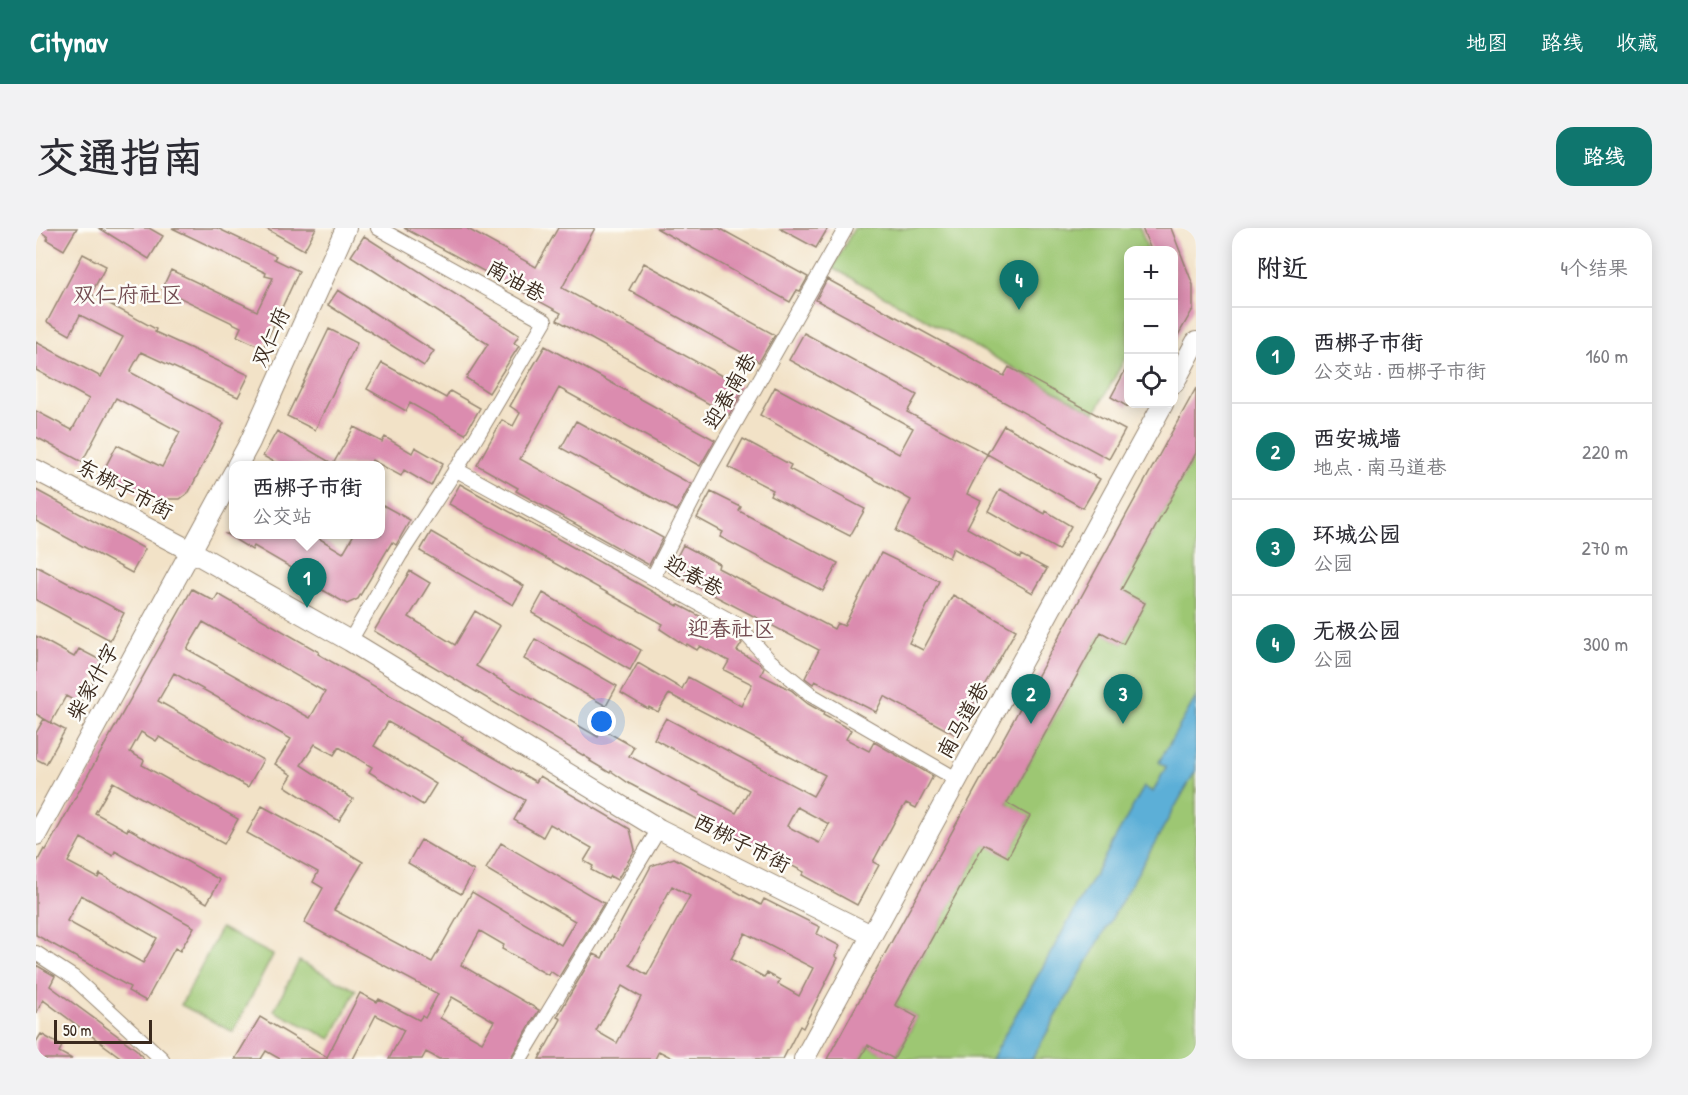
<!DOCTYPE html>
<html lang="zh">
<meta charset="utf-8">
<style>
body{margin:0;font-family:"Patrick Hand","LXGW WenKai TC",sans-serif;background:#f2f2f3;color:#2b2b33}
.controls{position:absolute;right:18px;top:18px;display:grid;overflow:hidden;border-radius:12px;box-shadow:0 3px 15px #0003}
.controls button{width:54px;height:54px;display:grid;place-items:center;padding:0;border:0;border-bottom:2px solid #e1e1e2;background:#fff;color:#2b2b33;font:30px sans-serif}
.scale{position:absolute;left:18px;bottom:15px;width:98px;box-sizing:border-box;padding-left:6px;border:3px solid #3b2a1e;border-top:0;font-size:16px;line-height:21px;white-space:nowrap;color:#3b2a1e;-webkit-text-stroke:4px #fdfcf7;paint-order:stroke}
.you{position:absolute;left:566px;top:494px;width:21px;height:21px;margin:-15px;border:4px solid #fff;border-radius:50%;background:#1a73e8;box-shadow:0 0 0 9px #1a73e833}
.badge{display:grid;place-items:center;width:39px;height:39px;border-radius:50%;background:#0f766e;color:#fff;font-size:20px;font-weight:700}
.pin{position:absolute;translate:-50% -50px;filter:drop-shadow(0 2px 3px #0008)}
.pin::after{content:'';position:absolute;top:32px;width:21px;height:18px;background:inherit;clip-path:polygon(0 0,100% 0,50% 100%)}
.popup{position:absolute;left:193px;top:233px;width:156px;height:78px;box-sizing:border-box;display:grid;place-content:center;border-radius:12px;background:#fff;filter:drop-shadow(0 2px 4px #0005);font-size:20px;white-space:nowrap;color:#7c7c81}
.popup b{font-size:22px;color:#2b2b33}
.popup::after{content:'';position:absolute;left:50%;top:100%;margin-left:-12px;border:12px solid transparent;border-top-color:#fff}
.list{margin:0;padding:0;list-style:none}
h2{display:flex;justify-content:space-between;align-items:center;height:78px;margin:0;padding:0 24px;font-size:26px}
h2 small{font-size:20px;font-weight:400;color:#7c7c81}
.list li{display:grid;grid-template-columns:39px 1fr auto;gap:18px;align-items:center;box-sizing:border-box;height:96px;padding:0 24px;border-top:2px solid #e1e1e2}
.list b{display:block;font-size:22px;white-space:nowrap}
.list p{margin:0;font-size:20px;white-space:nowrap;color:#7c7c81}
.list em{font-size:20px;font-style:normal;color:#7c7c81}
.icon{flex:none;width:33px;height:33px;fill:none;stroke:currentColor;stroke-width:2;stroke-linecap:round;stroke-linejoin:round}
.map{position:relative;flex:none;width:1160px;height:831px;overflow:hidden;border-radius:18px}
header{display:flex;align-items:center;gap:36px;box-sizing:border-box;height:84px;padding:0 30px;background:#0f766e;color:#fff}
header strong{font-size:28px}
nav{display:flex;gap:33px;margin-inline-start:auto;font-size:21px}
.intro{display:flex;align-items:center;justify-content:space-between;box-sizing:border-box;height:144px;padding:0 36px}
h1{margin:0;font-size:42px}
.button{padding:15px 27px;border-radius:18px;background:#0f766e;color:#fff;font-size:21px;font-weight:700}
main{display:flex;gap:36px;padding:0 36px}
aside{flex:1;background:#fff;border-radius:18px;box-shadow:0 3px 15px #0003}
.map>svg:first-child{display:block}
.green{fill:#9dc773;stroke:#6c7848;stroke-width:1.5}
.water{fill:#5cafd7;stroke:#4c6c7a;stroke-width:1.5}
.building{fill:#db8caf;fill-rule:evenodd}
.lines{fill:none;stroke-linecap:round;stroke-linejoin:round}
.street-casing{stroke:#968672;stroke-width:16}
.secondary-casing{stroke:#968672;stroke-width:22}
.street{stroke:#fff;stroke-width:14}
.secondary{stroke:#fff;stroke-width:20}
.labels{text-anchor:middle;stroke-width:5;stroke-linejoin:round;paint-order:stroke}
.street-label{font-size:21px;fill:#3b2a1e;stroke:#fdfcf7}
.neighbourhood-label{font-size:22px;fill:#734c51;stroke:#fdfcf7}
</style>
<header>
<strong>Citynav</strong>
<nav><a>地图</a><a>路线</a><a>收藏</a></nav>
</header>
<div class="intro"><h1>交通指南</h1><a class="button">路线</a></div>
<main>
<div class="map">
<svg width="1160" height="831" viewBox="0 0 1160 831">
<rect width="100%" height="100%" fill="#fdfcf7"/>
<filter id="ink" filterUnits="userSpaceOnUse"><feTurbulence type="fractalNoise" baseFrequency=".0167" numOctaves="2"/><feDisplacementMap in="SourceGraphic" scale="12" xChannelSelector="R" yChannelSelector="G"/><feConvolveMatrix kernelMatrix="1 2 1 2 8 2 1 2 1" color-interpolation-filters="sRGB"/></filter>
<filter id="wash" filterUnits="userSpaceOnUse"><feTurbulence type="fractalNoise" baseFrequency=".008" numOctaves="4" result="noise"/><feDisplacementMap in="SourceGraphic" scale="24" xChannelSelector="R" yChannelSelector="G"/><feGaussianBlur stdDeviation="1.35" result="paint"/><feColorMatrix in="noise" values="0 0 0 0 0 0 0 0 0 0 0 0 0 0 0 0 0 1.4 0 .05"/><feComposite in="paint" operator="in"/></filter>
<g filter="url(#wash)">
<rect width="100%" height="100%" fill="#f2e2c7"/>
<!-- green -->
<path class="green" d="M818,0h286l8,22h-20v103l-33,60 -262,-145z
M1160,225v606h-336l8,-14 27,14 22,-42 -22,-12 89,-161 24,12 22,-39 -23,-14 94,-171 22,12 22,-41 -24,-13z
M185,700l52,27 -40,77 -52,-27z
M263,733l57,29 -25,49 -57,-28z"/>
<!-- water -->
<path class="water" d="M1160,469v73l-164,289h-41l153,-272 9,5 13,-25 -7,-5z"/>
<g id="blocks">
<!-- building -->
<path class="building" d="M0,0h41l-13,22 -17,-10 1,-3z
M63,0h50l14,8 -14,23z
M136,0h45l59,28 -2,3 25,12 -36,77 -26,-12 4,-9 -79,-38 9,-19 86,41 16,-33 -8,-2 1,-3z
M229,0h51l-12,22z
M368,0h62l70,39 22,-39h37l-33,60 182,100 -15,27 -172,-95 4,-7z
M620,0h63l89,49 -8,14 -3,-1 -7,12z
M743,0h49l-12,20z
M1106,0h29l22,57v24l-20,35v-94h-22z
M328,8l155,99 -5,8 5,3 -30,47 -23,-15 22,-34 -137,-88z
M47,26l23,12 -15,28 65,35 -1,3 94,43 -11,22 -97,-45 -11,20 94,51 -35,69 -9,7h-13l-3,7 -63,-31 16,-30 45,22 18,-35 -64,-34 -34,64 -46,-25v-26l36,19 17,-31 -53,-29v-28l65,35 22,-40 -43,-22 -10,20 -23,-13z
M608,35l131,72 -16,27 -130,-72z
M791,51l177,97 5,-9 116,63 -16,29 -293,-159z
M302,62l96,61 -10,15 -96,-61z
M293,101l28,14 -42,87 -28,-14z
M768,105l113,62 -10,17 80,42 -20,40 14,7 -14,27 53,30 1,-3 26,14 -14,24 -80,-45 -4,10 -53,-27 15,-31 -151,-85 15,-28 124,67 14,-26 -124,-68z
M509,118l170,94 -15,26 -141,-78 -39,71 143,79 -14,27 -133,-74 2,-3 -41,-23 25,-45 11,6 7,-13 -10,-7z
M346,135l64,35 4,-7 30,17 -15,26 -55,-31 -4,8 -39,-22z
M1092,137v42l-17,-10z
M1160,160v65l-75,137 24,13 -22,41 -22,-12 -94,171 23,13 -22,41 -24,-13 -89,161 22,12 -23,42 -26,-14 -8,14h-33z
M540,193l115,63 -14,27 -116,-63z
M968,197l96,54 -17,29 -96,-54z
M318,199l28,15 3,-5 27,16 3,-6 28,16 -12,23 -27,-16 -3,6 -29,-16 -2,5h-90l-17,-9 14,-25 56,33z
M707,211l48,26 -2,4 76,40 -15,27 -80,-41 3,-5 -45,-23z
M424,256l218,122 1,-1 30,16 -1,3 32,17 2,2 -5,8 22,12 5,5 -3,7 30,15 17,14 16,9 -1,2 28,15 -5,9 23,12 5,-9 59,34 -17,32 -10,-5 -9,14 -24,45 6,3 -22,40 -55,-30 2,-3 -89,-47 -2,3 -83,-44 -19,-13 -1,2 -20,-12 1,-1 -217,-129 36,-60 20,12 -21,34 46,28 20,-34 25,15 -24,40 122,71 4,-8 32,18 -5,9 107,57 13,-23 -95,-51 12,-21 147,78 12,-21 -156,-81 -11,18 -9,-5 -1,2 -27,-16 17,-30 44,26 6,-12 53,29 11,-22 -28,-14 5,-9 -29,-15 -3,4 -10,-6 -1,2 -26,-17 3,-5 -214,-120zM761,579l32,17 -10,19 -32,-17z
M964,261l45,25 1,-3 25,15 -13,24 -70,-39z
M0,262l109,59 -13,24 -96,-52z
M675,264l30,15 -2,4 99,52 -15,28 -103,-54 3,-5 -26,-14z
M345,276l29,16 -14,25 -4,-3 -34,57 -11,5 -28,-16 2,-3 -67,-39 -2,4 -26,-16h86l31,19 11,-19h27z
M395,304l93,54 -11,19 -93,-54z
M647,317l36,19 -1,4 116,61 3,-6 7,3 37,-73 58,28 -30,62 14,7 30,-55 63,35 -45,78 2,1 -15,27 -74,-40 -8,16 -61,-31 -2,3 -8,-6 14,-28 -150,-78z
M0,338l88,47 -14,27 -74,-40z
M156,361l22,12 4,-7 101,58 -1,2 145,83 -1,2 74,43 4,-6 90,53 5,21 -18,30 -7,-4 -2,3 -17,-9 2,-4 -9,-5 8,-13 -42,-24 -7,13 -29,-17 11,-20 -137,-78 -14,24 62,38 -13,21 -54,-33 3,-5 -33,-20 -5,8 -19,-11 -14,21 52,34 -14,22 -54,-35 7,-11 -17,-11 16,-25 -117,-66 -16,28 105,59 -15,27 -89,-50 -3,4 -15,-9 -11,20 14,8 -2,5 96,54 -14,25 -111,-62 -18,31 32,18 1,-3 92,52 -13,23 -92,-52 -2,5 -32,-18 -13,24 30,16 2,-4 94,53 -14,24 -5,-3 -29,53 -18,-10 2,-4 -94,-52v-71l8,-15 2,1zM167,394l122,70 -15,26 -123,-69zM45,667l76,43 -14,25 -76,-42z
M507,365l98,57 -11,20 -98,-57z
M0,408l38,21 5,-8 25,13 -24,42 -14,-8 -15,27 -15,-9z
M499,411l82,47 -11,20 -82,-47z
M8,491l21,11 -19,34 -10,-5v-26z
M226,578l81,44 20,12 -29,48 98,52 40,-70 89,53 14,-24 -89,-52 15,-26 103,60 -45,74 -9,-6 -2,4 -46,-26 2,-4 -24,-14 -19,34 78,45 -29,49h-71l-13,-7 -4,7h-33l15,-29 -28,-15 -23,44h-73l-14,-8 -5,8h-26l25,-42 67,40 33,-64 17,9 2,-3 40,21 3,-4 3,2 13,-24 -134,-71 19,-35 -10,-6 5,-10 -71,-39zM416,769l42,24 -12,21 -42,-24z
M385,612l53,31 -13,23 -53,-31z
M638,630l87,47 3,-6 56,28 -3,7 23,12 -5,10 3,2 -35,70 -3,-2 -17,33h-109l-15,-8 -4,8h-116l22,-40 -4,-2 18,-31 19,-32 8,4 49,-92zM636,658l18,10 -43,79 -17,-10zM709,705l68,35 -14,28 -21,-12 2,-4 -13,-7 -3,4 -33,-18zM586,758l19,11 -24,46 -21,-12z
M0,737l19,11 -5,10 87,64 7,9h-21l-80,-59 -7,14z
M5,806l21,12 -3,6 13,7h-36v-17z"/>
</g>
</g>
<g filter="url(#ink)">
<use href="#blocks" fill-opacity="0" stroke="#968672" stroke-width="1.5"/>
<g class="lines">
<!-- street casing -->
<g class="street-casing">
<path id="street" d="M419,241l283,156 32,36 43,35 145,84
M617,349l57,-110 136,-239
M314,413l50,-86 70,-107 75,-127 -167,-93
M0,725l37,24 89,82
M484,831l139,-230"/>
</g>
<!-- secondary casing -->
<g class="secondary-casing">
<path id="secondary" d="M1138,155l22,-41
M201,238l13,-24 96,-214
M0,242l155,81 159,90 309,188 212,106
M0,607l198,-363
M768,831l359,-655"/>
</g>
<!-- street -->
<use href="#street" class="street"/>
<!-- secondary -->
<use href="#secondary" class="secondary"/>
</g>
</g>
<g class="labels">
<!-- street labels -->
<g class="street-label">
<text transform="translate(480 53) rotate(29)" y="7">南油巷</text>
<text transform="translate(235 109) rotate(-66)" y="7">双仁府</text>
<text transform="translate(694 163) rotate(-60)" y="7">迎春南巷</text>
<text transform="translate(89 261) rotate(28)" y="7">东梆子市街</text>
<text transform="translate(658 348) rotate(29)" y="7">迎春巷</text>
<text transform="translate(57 454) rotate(-61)" y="7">柴家什字</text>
<text transform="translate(927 492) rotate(-61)" y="7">南马道巷</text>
<text transform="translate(706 615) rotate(27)" y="7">西梆子市街</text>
</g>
<!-- neighbourhood labels -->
<g class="neighbourhood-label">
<text x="92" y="74">双仁府社区</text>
<text x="695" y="408">迎春社区</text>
</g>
</g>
</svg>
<div class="controls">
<button>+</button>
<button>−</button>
<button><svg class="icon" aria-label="locate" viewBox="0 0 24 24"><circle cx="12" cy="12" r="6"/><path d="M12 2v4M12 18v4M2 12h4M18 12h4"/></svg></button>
</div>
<div class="scale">50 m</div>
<div class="you"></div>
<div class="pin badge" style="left:271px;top:380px">1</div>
<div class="popup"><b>西梆子市街</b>公交站</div>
<div class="pin badge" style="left:995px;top:496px">2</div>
<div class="pin badge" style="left:1087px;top:496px">3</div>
<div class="pin badge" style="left:983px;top:82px">4</div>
</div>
<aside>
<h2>附近<small>4个结果</small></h2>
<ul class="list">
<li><span class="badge">1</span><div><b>西梆子市街</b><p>公交站 · 西梆子市街</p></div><em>160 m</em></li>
<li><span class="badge">2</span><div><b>西安城墙</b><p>地点 · 南马道巷</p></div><em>220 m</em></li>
<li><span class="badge">3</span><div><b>环城公园</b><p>公园</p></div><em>270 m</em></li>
<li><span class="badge">4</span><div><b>无极公园</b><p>公园</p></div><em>300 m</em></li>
</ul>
</aside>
</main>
